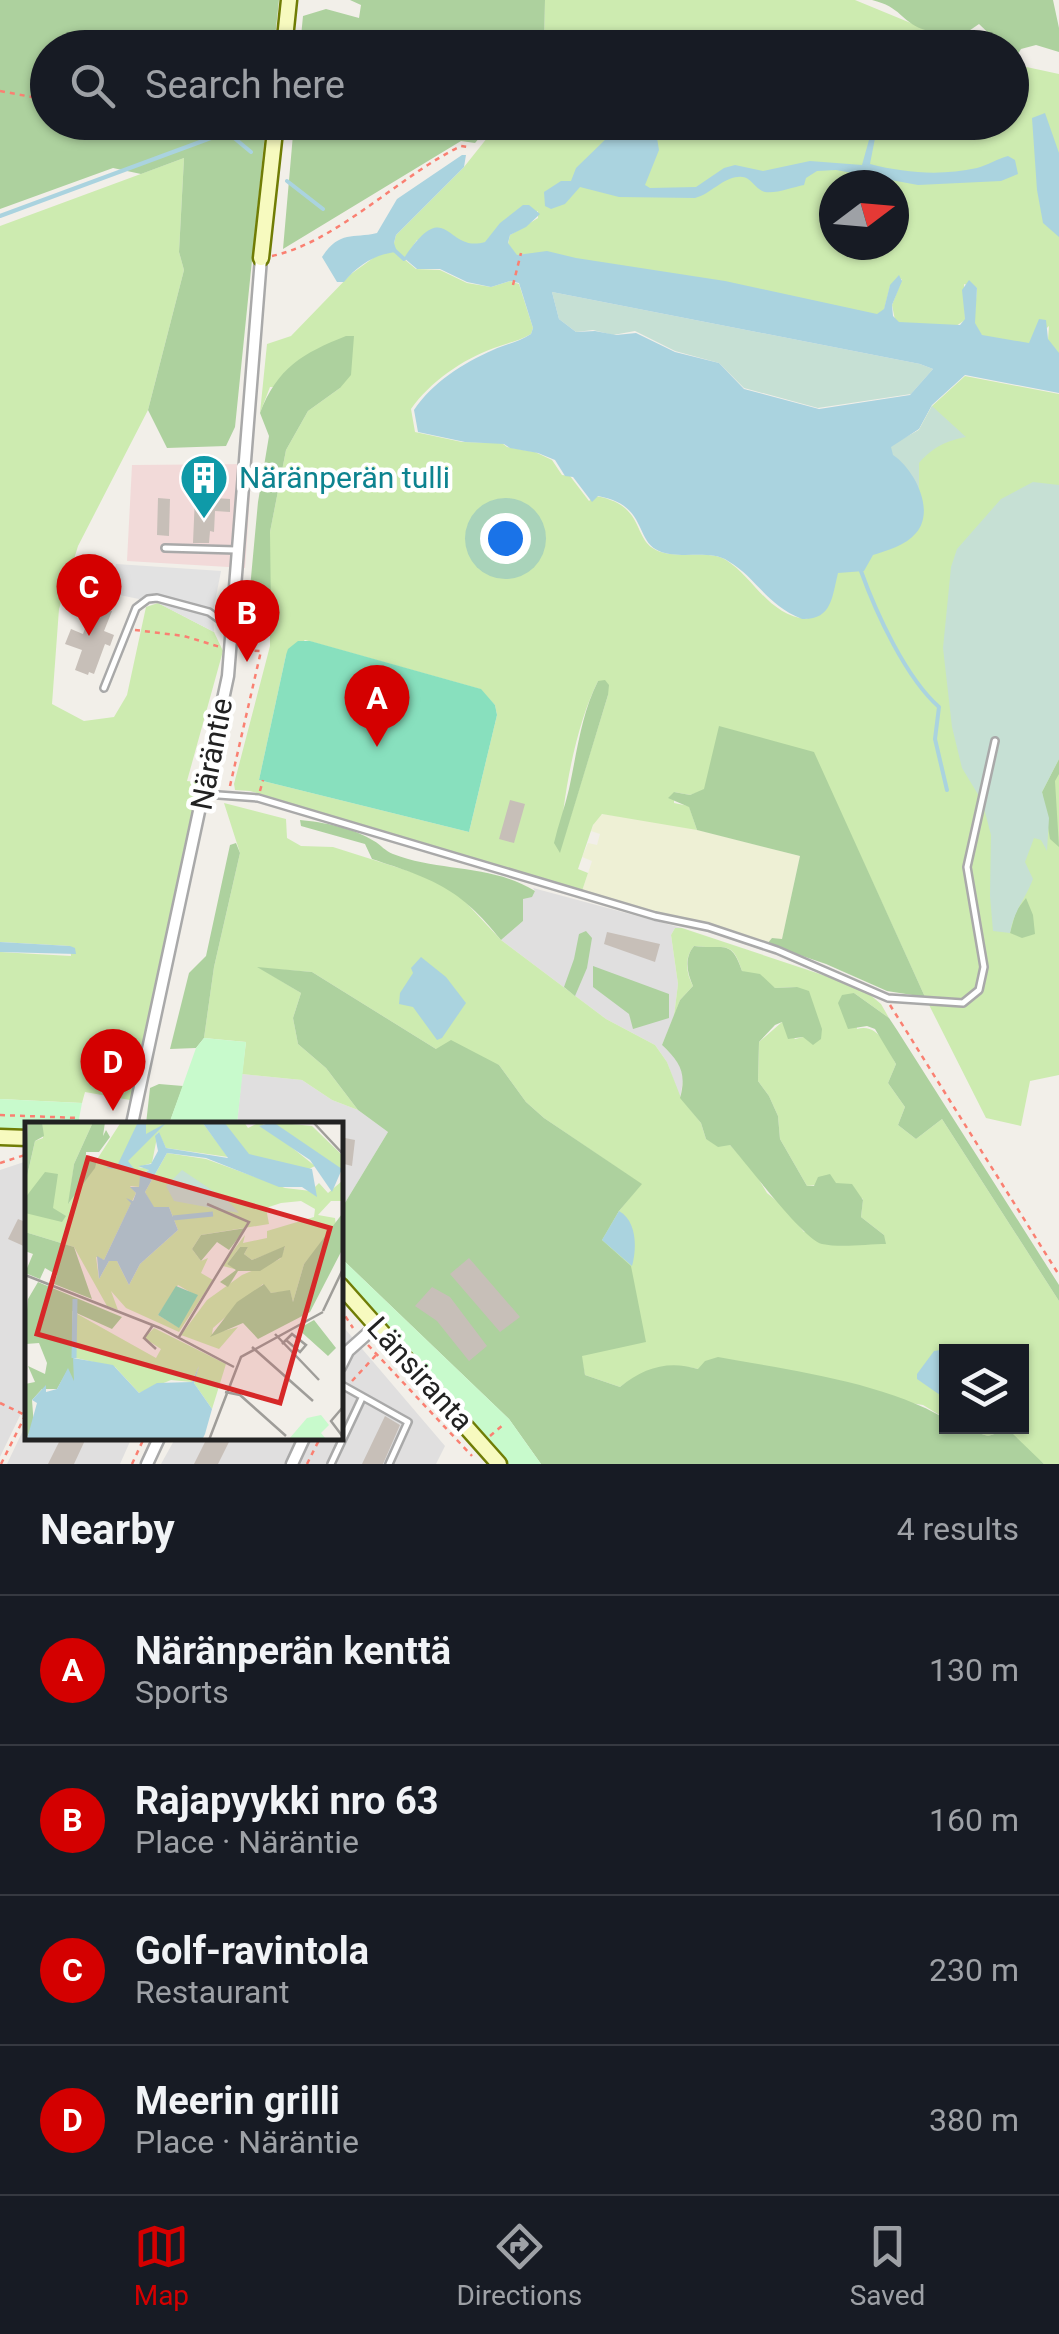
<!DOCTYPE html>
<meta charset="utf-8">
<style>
body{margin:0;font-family:Roboto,sans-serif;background:#20242c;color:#f1f3f6}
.controls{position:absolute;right:30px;bottom:30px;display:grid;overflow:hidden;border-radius:0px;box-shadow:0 2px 8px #0004}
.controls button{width:90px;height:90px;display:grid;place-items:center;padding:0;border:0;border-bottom:2px solid #363941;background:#171b24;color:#f1f3f6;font:50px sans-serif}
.compass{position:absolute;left:819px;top:170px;width:90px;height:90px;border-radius:50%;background:#171b24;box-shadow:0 2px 8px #0004;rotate:74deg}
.you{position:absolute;left:505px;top:538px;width:35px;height:35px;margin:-25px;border:8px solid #fff;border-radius:50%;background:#1a73e8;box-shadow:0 0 0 15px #1a73e833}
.badge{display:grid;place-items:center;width:65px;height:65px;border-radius:50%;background:#d40000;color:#fff;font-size:32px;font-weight:700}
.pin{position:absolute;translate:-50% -82px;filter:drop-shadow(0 2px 5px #0008)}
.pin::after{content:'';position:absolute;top:52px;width:35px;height:30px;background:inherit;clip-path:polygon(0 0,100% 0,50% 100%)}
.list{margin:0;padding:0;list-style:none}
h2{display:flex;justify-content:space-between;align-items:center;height:130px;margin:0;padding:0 40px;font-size:42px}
h2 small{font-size:32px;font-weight:400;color:#9ea1a6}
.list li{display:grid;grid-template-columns:65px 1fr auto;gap:30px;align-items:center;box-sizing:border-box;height:150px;padding:0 40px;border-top:2px solid #363941}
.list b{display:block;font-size:38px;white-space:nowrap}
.list p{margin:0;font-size:32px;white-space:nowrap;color:#9ea1a6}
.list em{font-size:32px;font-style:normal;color:#9ea1a6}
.icon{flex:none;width:55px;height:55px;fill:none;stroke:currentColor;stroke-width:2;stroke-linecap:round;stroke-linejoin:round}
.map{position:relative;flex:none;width:1059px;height:1464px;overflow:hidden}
.search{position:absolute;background:#171b24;box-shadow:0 2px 8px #0004;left:30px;right:30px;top:30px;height:110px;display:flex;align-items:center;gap:25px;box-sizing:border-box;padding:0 35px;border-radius:55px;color:#9ea1a6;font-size:38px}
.sheet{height:730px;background:#171b24}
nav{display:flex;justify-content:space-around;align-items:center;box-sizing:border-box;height:140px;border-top:2px solid #363941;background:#171b24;font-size:28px;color:#9ea1a6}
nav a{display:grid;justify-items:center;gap:5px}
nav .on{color:#d40000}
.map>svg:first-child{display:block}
.residential{fill:#e0dfdf}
.commercial{fill:#f2dad9}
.farmland{fill:#eef0d5}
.grass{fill:#cdebb0;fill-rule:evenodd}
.forest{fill:#add19e}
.wetland{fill:#c6e0d4}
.park{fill:#c8facc}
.pitch{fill:#88e0be}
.parking{fill:#e2e2e2}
.water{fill:#aad3df;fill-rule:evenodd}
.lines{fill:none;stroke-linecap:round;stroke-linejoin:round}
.stream{stroke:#aad3df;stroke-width:4}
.building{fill:#c7bfb8}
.lane-casing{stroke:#a9a9a9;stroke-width:10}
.street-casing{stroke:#a9a9a9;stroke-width:15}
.secondary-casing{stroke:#707d05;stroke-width:19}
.path{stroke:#fa8072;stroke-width:2.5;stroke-dasharray:5 5;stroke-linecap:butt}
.lane{stroke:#fff;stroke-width:5}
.street{stroke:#fff;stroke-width:10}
.secondary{stroke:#f7fabf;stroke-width:14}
.labels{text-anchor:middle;stroke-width:9;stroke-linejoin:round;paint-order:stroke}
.culture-label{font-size:30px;fill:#0d838f;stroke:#fff;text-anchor:start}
.street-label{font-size:30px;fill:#222;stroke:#fff}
.inset-river{fill:none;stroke:#aad3df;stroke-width:5}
.inset-road{fill:none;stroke:#9f9d99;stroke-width:2.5}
.view{fill:#d62828;fill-opacity:0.15;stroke:#d62828;stroke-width:5}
.inset-edge{fill:none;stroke:#222;stroke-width:5}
</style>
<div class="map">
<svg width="1059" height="1464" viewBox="0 0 1059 1464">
<rect width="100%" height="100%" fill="#f2efe9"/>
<!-- residential -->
<path class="residential" d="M533,888l149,40h-7l-4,7 7,49 -4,32 -12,29 17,16 5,15 -4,22 -13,-36 -12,-17 -49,-26 -105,-79 22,-19v-23l12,-7z
M242,1074l60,6 30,20 26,10 30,22 -48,79v-87h-103z
M27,1161v240l-27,56v-287z
M340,1323l105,123 -9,18h-275l15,-27 164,-1z
M27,1422l1,14 104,1 -12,27h-113z"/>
<!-- commercial -->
<path class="commercial" d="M252,464l-7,104 -118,-7 5,-96z"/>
<!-- farmland -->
<path class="farmland" d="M603,814l71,10 126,32 -18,84 -10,-2 -5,6 -185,-53 10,-30 -10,-4 6,-14 9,2 3,-11 -9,-3 5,-13z"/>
<!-- grass -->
<path class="grass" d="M545,0h310l114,47 -425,1z
M1012,64l47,10v280l-11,-14 1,-14 -20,18 -47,-8 -8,-13 3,-35 -13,-4 1,36 -12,8 -54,-5 -4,-3 -3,-15 10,-26 -12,7 -6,24 -7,5 -361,-60 -8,-11 2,-9 28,-17v-7l-59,35 -62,-6 -13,19 12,10 24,1 27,13 24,4 19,-6 9,3 14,44 -2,6c-12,7 -24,9 -37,14 -31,11 -64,34 -83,61l4,23 47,10 40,1 5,4 28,5 17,8 10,15 8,1 19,25 6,-5c51,8 37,43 61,54 20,10 51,-1 70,10 28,18 43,56 81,59l28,-46 69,-134 15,-9 13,-24 33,-30 94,18v681l-29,6 -9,45 -35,-8 -61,-121 -112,-245 -123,43 -16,-3v11l15,3 8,24 -95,-16 -9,11 -15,44 10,4 -6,18 -332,-100 -15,-1 -1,-6 36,-138v-114l16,-82 22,-39 32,-23 -70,-1 -10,26 7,-69 24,-8 60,-62 43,-31 2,-8 68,-68 35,-44 513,-1zM834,185h60v60h-60zM305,640l175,49 15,16 2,10 -28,117 -210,-52 27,-125zM598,681l10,14 -48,156c2,-51 15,-124 38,-170z
M184,158l-5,94 5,18 -36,140 -70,136 -19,63 -7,95 32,17 30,-4 13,-22 19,-88 12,-4 56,29 9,19 -36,130 23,3 -80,316 -45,-8 -3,11 -82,-4v-147l71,4 -1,-10 -70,-4v-716z
M224,803l62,16 1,19 14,8 32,1 88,28 36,18 44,47 105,79 49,26 12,17 14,36 20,25 5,16 24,6 23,25 14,23 17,14 20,25 80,3 -23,-18 2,-18 -27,-16 -29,3 -27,-47 -2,-23 -9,-20 -11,-15 1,-39 23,-20 13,17 8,-2 -6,-50 -22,1 -33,-17c-10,-33 -18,-21 -48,-25 -10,12 -8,27 -1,40l-13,14 -6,16 4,-32 -7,-49 4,-7h7l180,60 19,16 8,14 -35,-25 3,36c22,-6 29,18 39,35l-8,19 17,24 -7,18 18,14 26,-20 117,182v163h-15l-40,-33 -16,5 -29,-9 63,-1v-74h-76v67l-23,-14 -225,-36c-25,-7 -57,1 -78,18l-35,-12 -4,-19 20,-116 18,-29 22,-27 -97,-66 -18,-16 -27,-37 -63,-16 -124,-77 -52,-4 41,25 -8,25 5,26 28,24 32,42 -26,-10 -30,-20 -60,-6 4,-32 -42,-4 10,-71 26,-114z"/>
<!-- forest -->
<path class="forest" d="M0,0h279l-5,47 -226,1v74l218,1 -31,304 -9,19 -59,2 -19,-38 36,-140 -5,-18 5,-94 -43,16 -28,-6 -113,41z
M350,0h195l-1,47h-244l3,-31 23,-7 33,9 2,-13z
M872,0h181l6,28v24l-23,-7 -15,4 -5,8 -4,-3v-6l-9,-1 -24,-23 -16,11c-13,-4 -29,-1 -41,-6 -21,-8 -21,-22 -50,-29z
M294,123v-1l198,1 -17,20 -14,-2 -178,108z
M346,336h8l-3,39 -11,13 -32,23 -22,39 -16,82 1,78h-23l10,-108 11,-66 -9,-23c17,-45 43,-60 86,-77z
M605,680l4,5 -1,10 -48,158 -6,-10c4,-18 11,-36 15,-54 8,-37 12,-74 29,-108z
M719,726l95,26 111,245 -38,-6 -61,-27 -59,-20 5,-6 10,1 18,-83 -103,-26 -8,-23 -21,-9 6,-6 16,3 14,-6z
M1059,759v15l-4,7 4,66 -9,-8 -8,-47z
M300,820c23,2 54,8 74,21 7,4 11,10 19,13 46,18 99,10 142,37l-3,6 -9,2v22l-22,19c-41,-52 -68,-61 -129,-81l-7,-15 -64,-18z
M236,843l4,10 -26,114 -10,71 -8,10 -26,1 19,-76 17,-17 24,-111z
M1026,898l7,17 2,19 -13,4 -12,-5 6,-22z
M586,931l6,7 -5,30 -12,28 -11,-9 10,-28 5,-25z
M694,946c30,4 37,-8 48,25l18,3 15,14 22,-1 12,4 13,38 -1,10 -8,6 -10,-8 -15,2 -6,-17 -7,3 -16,17 -1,39 11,15 9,20 2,23 27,47h7l4,-9 12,-3 6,9 16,1 11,16 -2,17 23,18 2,9c-19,0 -45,4 -64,0 -19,-5 -75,-80 -92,-99l-12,2 -12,-8 -5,-16 -21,-25c7,-25 0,-36 -18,-53l18,-45 13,-14c-6,-13 -9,-28 1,-40z
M593,966l76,28v24l-36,11 -4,-15 -36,-27z
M257,967l55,5 124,77 15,-9 48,25 27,37 18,16 98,66 -23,27 -17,29 29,26 15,76 -64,14 3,19 35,12c24,-20 49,-27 78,-18l7,-8 13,-4c71,13 166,25 228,62v7l13,1 29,9 16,-5 9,3 31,30h-503l-32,-45 -169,-162v-46l48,-79 -30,-22 -32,-42 -28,-24 -5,-26 8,-25z
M854,993l35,25 8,12 162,255v16l-117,-182 -26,20 -18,-14 7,-18 -17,-24 8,-19 -21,-35 -8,-3 -19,3 -10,-26 4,-8z
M159,1084l24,2 -14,38h-23l4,-36z"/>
<!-- wetland -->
<path class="wetland" d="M552,292l368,72 13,5 -22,25 -93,14 -74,-20 -25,-25 -44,-12 -40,-20 -22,4 -20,-5 -17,2 -17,-13z
M932,406l34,31c-20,4 -33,10 -47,26v31l-28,-39 -2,-9 30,-16z
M1033,482l26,3v274l-17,33 7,26 -2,33 -6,-11 -7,-2 -9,24 8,17c-7,19 -20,33 -23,54l-17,-2 -3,-35 1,-61 -9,-34 -20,-33 -10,-41 -9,-79 8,-81 6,-18 44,-50z"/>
<!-- park -->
<path class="park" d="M204,1038l42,4 -9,82h-68l27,-76z
M0,1099l82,4 -4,21h-50l-1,9 -27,-1z
M340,1257l169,162 32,45h-34l-17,-23 -150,-165z"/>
<!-- pitch -->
<path class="pitch" d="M298,641h12l171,48 14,16 2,10 -28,117 -210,-52 27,-125 2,-6z"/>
<!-- parking -->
<path class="parking" d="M116,564l105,7 -8,41 1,20 -56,-29 -48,-10z"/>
<!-- water -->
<path class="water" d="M1045,113l14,40v84l-16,-14 -6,-33 -5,-72z
M617,122l44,1 -6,3 4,24 -14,35 5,3 46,-1 28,-19 11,-3 28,6 47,-10 52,4 12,-43 4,1 -8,41c35,9 71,12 107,4 11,-3 20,-9 31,-12l7,4 3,14 -17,7 -83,4 -82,-15 -19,1 -11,7 -2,7c-11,2 -28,9 -39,7 -11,-3 -14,-17 -27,-15 -16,1 -27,17 -43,21l-76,-1 -39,-10 -15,17 -14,5 -6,-3 -1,-14 17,-11h10l5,-13 35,-34z
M462,155h4l-2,12 -68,68 -2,8 3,9c-22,2 -39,13 -53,30h-7l-15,-25c18,-27 30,-18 55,-24l20,-34z
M523,205h6l11,9 -14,13 -16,8 -2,8 9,12 30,-4 29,7 149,23 152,33 7,-5 6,-24 9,-10 3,6 -10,24 1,11 6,6 61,3 5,-6 -3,-29 7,-10 8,8 -2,35 7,12 47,8 10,-24 7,1 2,19 11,14v40l-94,-18 -33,30 -13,24 -28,18 2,8c21,14 43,55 23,78 -11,13 -28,17 -43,22l-9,16 -26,2c-6,24 -6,47 -36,46 -37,-15 -45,-41 -74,-58 -18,-12 -49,-1 -69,-10 -25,-11 -11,-46 -61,-55l-6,6 -19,-25 -8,-1 -10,-16 -17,-7 -28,-5 -6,-4 -39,-2 -47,-10 -4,-22c18,-27 49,-47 79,-60 13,-6 26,-8 38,-16l2,-6 -14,-45 -9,-2 -19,6 -24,-5 -27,-13h-23l-13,-11c44,-65 41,-4 81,-16l15,-19zM552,292l368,72 13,5 -23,26 -91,14 -75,-20 -25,-26 -44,-11 -39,-19 -20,2 -21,-4 -19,1 -17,-13z
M0,942l70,4 5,2 1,6 -76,-2z
M421,957l25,20 20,26 -24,35 -5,2 -24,-33 -14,-3 1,-11 13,-20 -2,-5z
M619,1211c18,10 18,37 13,55l-30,-26z
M940,1350l6,2v42l-6,1 -23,-16v-5l17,-23z"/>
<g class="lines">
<!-- stream -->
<path class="stream" d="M287,181l36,28
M0,216l227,-84 24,20
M393,249l11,10
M861,571c15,42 45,107 78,136l-4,32 12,51"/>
</g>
<!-- building -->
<path class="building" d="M205,492h11v6l14,1v13l-15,-1 -1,21 -4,-1 -1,12h-16l2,-47 10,1z
M158,498l12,1 -1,37 -12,-1z
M93,606l19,5 -8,20 10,4 -4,11 -5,-2 -11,30 -5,-2 -1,3 -13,-5 7,-20 -17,-6 6,-15 12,5z
M510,800l15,4 -11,39 -15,-4z
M607,932l53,12 -5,18 -51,-18z
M340,1137l15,3 -3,26 -12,-3z
M18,1219l10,4v25l-20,-9z
M469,1258l51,59 -20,15 -50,-58z
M432,1287l18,10 37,49 -18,15 -32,-40 -22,-15z
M385,1416l15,9 -17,39h-21z
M62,1436h25l-13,28h-26z
M208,1436h24l-14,28h-24z"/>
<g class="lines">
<!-- lane casing -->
<g class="lane-casing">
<path id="lane" d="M165,548l71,2
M104,688l32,-80 12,-9 9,-1 52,14 21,15
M205,794l53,4 397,118 53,11 69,23 111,48 75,5 16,-13 5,-23 -17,-100 28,-126
M340,1384l68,38 -19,42
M331,1464l31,-66"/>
</g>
<!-- street casing -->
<g class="street-casing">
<path id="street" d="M132,1124l96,-448 33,-418
M340,1367l8,-16 28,-25
M147,1464l13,-28
M292,1464l13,-28"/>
</g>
<!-- secondary casing -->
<g class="secondary-casing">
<path id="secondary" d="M284,48l5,-48
M261,258l15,-136
M0,1137l28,1
M340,1285l159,179"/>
</g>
<!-- path -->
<path class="path" d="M0,91l48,9
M272,256c65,-14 127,-80 189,-110l7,1
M513,285l8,-32
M135,630l49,6 36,11
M230,786l31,-135 -18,-1
M260,791l3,-11
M890,1005l169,270
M0,1115l79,3
M0,1163l28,-9
M340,1308l13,20
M368,1345l104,111
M352,1381l25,-27
M0,1403l25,12
M490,1436l13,-11
M1,1464l27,-54
M132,1464l13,-28
M307,1464l14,-28"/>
<!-- lane -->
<use href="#lane" class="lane"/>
<!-- street -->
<use href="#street" class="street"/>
<!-- secondary -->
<use href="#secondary" class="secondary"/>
</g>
<!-- icons -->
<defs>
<g id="building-pin" transform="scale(2.5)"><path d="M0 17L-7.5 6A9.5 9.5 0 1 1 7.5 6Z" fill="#0f9aa8" stroke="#fff"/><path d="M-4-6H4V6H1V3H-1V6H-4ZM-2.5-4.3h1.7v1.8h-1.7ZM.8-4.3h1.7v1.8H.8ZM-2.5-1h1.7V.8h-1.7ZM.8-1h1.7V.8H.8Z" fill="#fff"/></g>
</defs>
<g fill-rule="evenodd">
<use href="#building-pin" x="204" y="478"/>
</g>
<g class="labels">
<!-- culture labels -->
<g class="culture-label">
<text x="239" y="488">Näränperän tulli</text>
</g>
<!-- street labels -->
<g class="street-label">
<text transform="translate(212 754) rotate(-79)" y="10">Näräntie</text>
<text transform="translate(420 1374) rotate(48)" y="10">Länsiranta</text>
</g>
</g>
<!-- overview -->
<g transform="translate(25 1122)">
<rect width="318" height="318" fill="#f2efe9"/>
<path d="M17,0h51l-19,42 -5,39 52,-81h81l26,35 -62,-9 -8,-16 -6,31 -14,4 12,2 -10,7v11l-10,-1 6,7 -32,67 -8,-3 3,22 10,-18h8l12,24 11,-21 38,-34 -9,-23 -16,1 -8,-16 22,-39 39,6 79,29 26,3 8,-8 9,10 14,-12v20h-11l-13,14 17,3 1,8 -32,38 -11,38 -3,-11 -19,2 -8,-9 -50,44 -1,6 26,-7 -19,22 -38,-14 26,-35 35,-25 38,-16 5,-12 -33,13 -8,-6 4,-7h-8l-13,17 11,6 -15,-4 6,-10 16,-21 -2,8 24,-5v-7l47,-14 1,-8 -14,-8 -20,2 -15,5 3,16 -68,11 -9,14 9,12 7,-3 -7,15 12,7 -34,52 -53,-24 -15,-17 7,19 -11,-4 -33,-59 -49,-15v-47l10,-44 8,-3zM153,163l19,11 -19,31 -20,-12zM192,0h27l4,6 12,-6 55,44 -10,5 -56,-16zM247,0l40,4 30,29v15zM47,189l84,47 5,-9 -17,-11 10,-10 72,36 -14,45 -18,-26 5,-17 -7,16 -21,-2 -32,13 -24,-26 -39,-9z" fill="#cdebb0" fill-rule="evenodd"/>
<path d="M3,0h14l2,14 -9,5 -10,44zM68,0h12l-2,14 3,-6 4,7 -11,15h-13v7l11,1 -2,8 -27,36 6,-40zM20,50l13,2 -5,34 13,8 -4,6 -37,-9v-15zM317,92v36l-32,62 -52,27 -15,-16 -33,14 27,-35 27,-18 7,9 19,-3 3,12 11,-38zM221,106l-17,22 -12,-8 -16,19 -9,-12 9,-14zM0,110l49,15 18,52 -38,-15 3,-9 -12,-7 -5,11 -15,-6 8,-19 -8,-3zM260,124l-3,11 -22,14h-22l-10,16 -8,-5 16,-12 -9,-6 13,-17h8l-4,7 8,6zM13,160l84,35 -10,12 -40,-18 3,72 -9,-10 -9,16h-15l-10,11 2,27 -9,12v-55l10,-2 -7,-16 17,8 2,-11 -8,-20 -13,1 -1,-12 3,-33zM289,198l22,28 -8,8 -30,-27z" fill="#add19e"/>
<path d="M157,48l46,31 11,12 -65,-12 -8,-15z" fill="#c6e0d4"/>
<path d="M296,293l8,10 -8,8 5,6h-37l18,-21z" fill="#c8facc"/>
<path d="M151,164l22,9 -19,33 -21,-13z" fill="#88e0be"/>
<path d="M113,0h8v12l20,-11 -38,38 7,9 -29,-2 12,-4zM177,0h22l25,32 63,15 5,28 -15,-10h-23l-73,-29 -39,-5 -22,39 9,15h15l9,23 -38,34 -11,21 -12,-24h-8l-10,18 -2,-23 7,4 27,-57 -5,-5 7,3 3,-8 -6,-6h9l1,-11 9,-6 -11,-4 13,-2 7,-13 -3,-15 4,-4 7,16 62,10zM248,0l69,47 -10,23 -22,-32 -51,-34zM48,236l40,7 26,28 18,-10 35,-1 7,-16 -5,17 18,26 -7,25 -3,6 -175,-1 10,-36 -5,-3 14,-15v7l11,-3 11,-21 6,13z" fill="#aad3df"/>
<path class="inset-river" d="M148,96l40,-4M49,236l1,-59"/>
<path class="inset-road" d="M288,0l30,32M0,153l135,53 74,39M298,189l20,-42M128,203l-9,13 12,11M250,212l44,46M154,215l70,-115 -42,-18M257,222l10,-10 14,11 -6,7 -14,-12M227,225l61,54M200,270l15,3 46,41M318,285l-12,14 12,16M184,318l32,-83 82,-45"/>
<path class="view" d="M63,36l242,70 -50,175 -243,-69z"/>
<rect width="318" height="318" class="inset-edge"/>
</g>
</svg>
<div class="controls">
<button><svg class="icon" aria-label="layers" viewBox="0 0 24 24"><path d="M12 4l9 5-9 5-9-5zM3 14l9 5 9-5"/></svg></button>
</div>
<svg class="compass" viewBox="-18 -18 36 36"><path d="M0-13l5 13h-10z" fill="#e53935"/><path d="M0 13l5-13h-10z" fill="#9ea1a6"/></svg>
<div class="you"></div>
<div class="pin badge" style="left:377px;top:747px">A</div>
<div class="pin badge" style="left:247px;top:662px">B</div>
<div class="pin badge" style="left:89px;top:636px">C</div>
<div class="pin badge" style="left:113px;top:1111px">D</div>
<div class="search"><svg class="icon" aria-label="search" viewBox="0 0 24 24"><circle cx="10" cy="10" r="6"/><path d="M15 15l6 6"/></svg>Search here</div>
</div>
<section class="sheet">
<h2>Nearby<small>4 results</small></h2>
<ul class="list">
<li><span class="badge">A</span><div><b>Näränperän kenttä</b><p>Sports</p></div><em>130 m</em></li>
<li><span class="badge">B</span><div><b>Rajapyykki nro 63</b><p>Place · Näräntie</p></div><em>160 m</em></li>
<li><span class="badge">C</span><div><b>Golf-ravintola</b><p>Restaurant</p></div><em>230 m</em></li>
<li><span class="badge">D</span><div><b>Meerin grilli</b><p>Place · Näräntie</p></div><em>380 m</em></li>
</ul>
</section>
<nav>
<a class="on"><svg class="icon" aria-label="map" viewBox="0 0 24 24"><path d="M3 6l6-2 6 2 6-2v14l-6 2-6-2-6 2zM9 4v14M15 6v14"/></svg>Map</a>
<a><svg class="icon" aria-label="directions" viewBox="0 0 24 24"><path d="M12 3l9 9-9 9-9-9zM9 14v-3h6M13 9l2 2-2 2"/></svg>Directions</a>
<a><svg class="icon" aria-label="saved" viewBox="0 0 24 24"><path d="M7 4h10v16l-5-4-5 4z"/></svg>Saved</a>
</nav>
